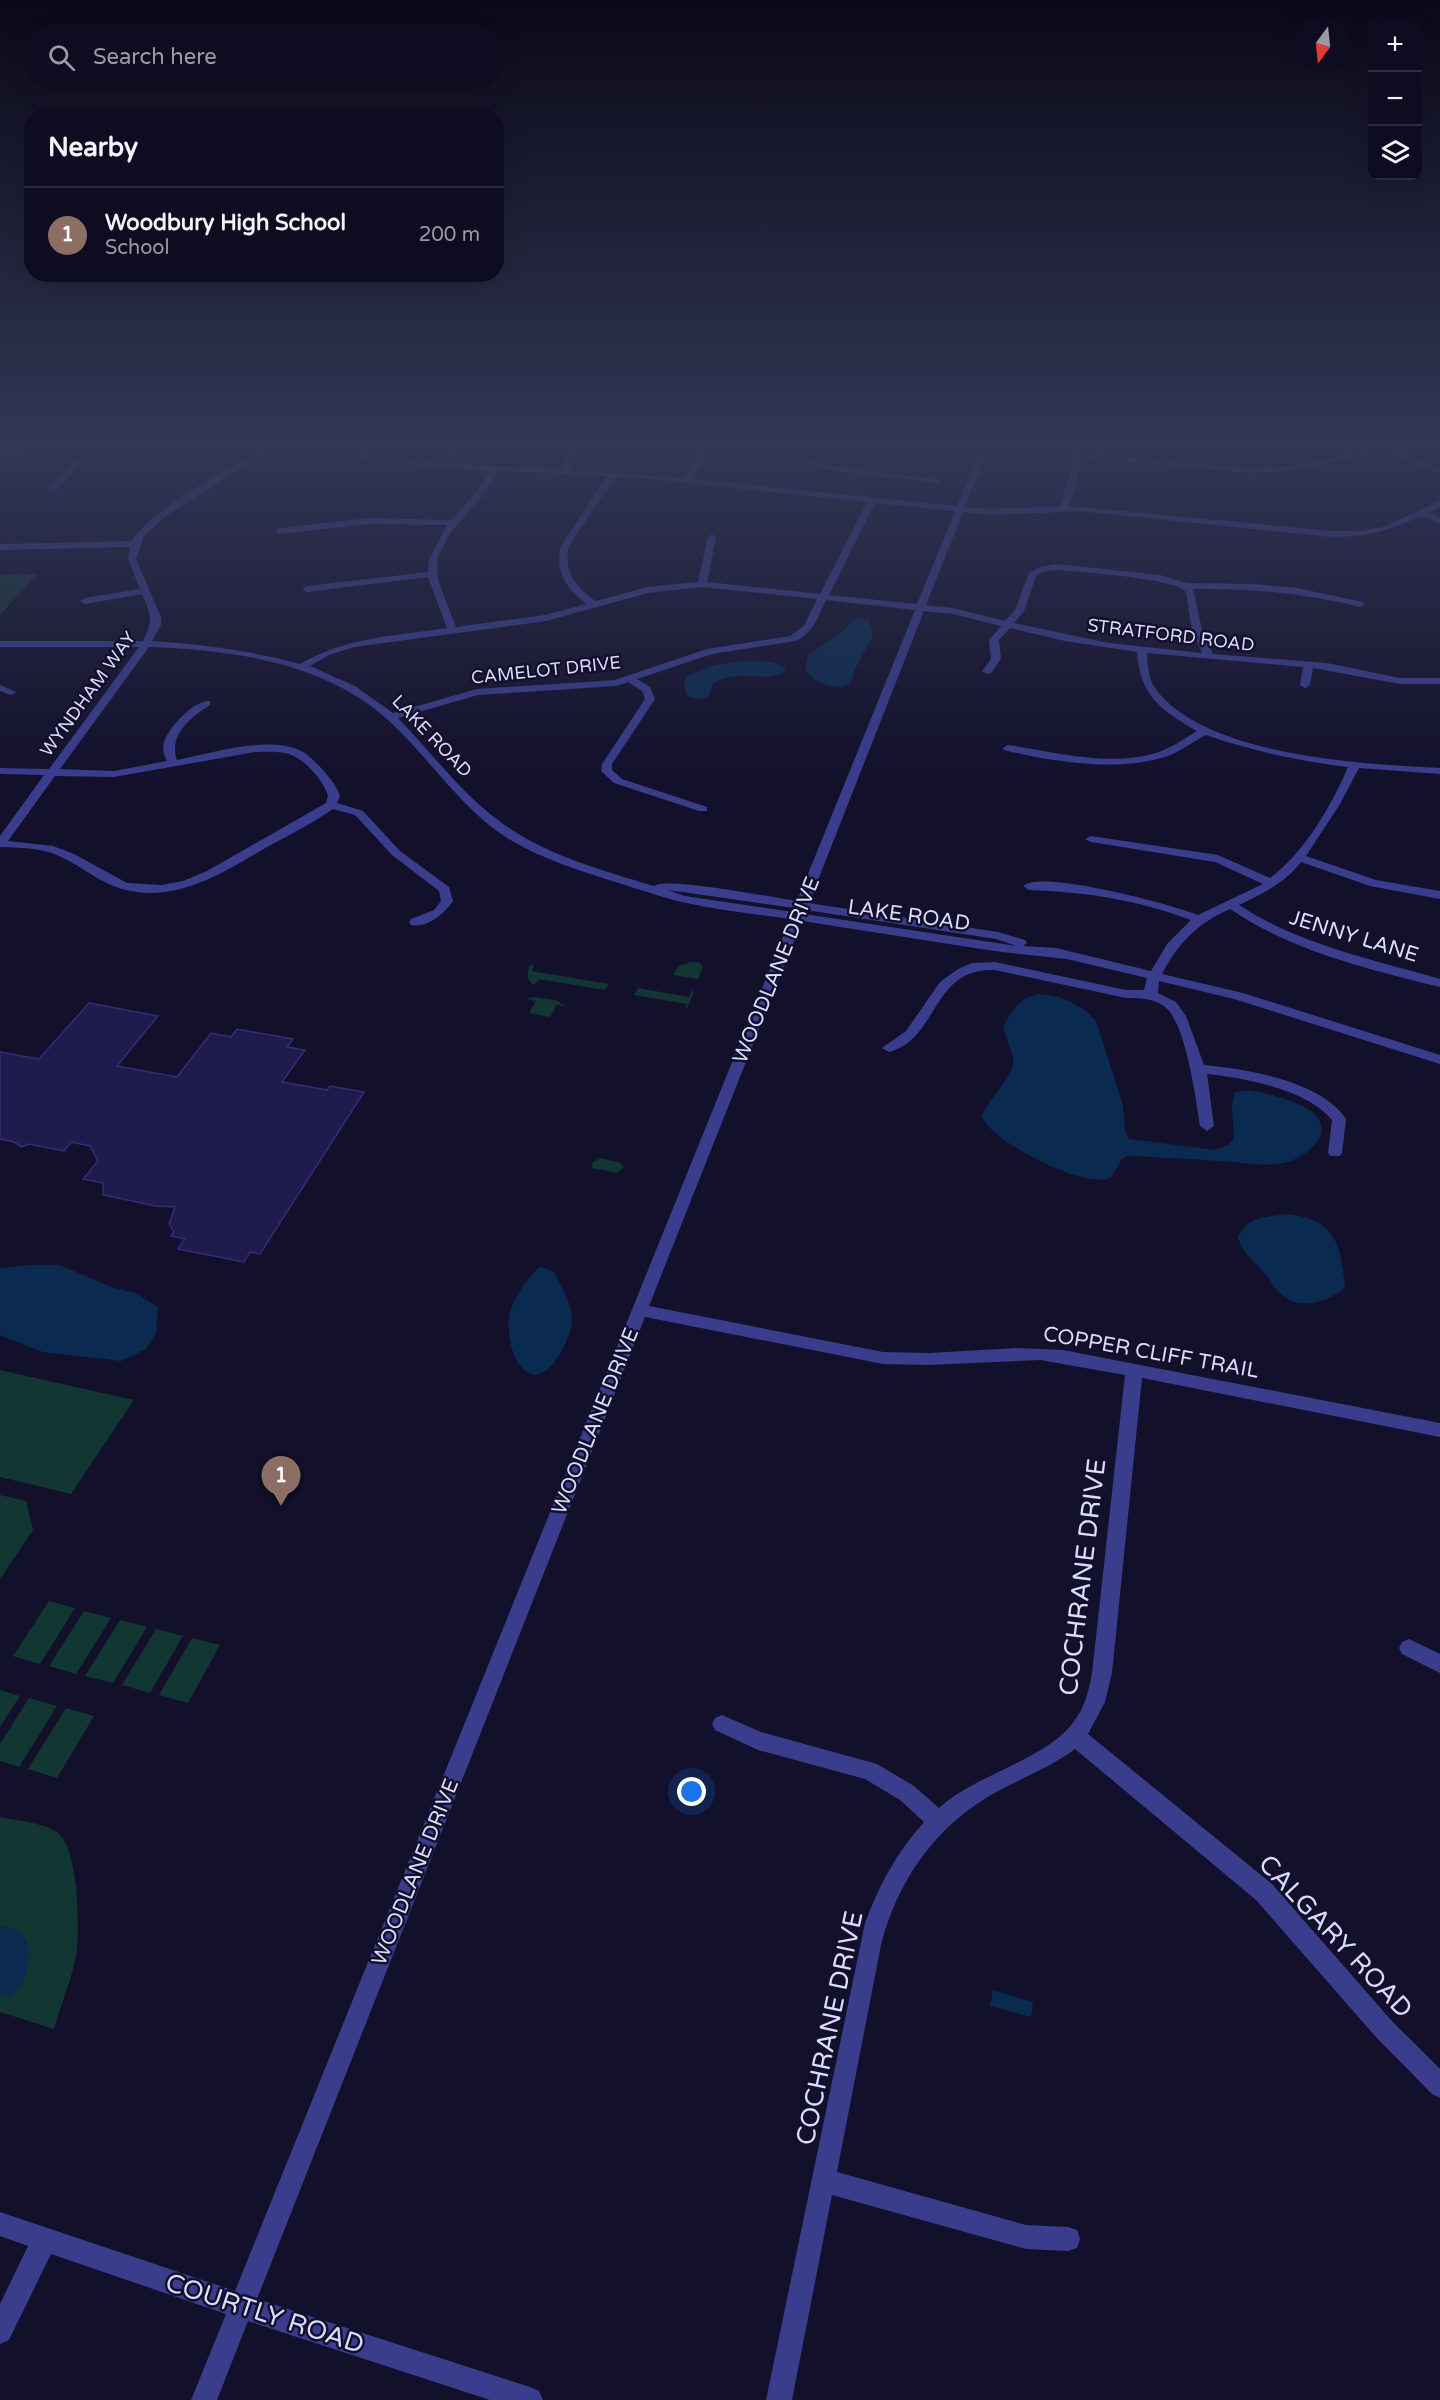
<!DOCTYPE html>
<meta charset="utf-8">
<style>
body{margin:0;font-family:"Varela Round",sans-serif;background:#171529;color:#f1f3f6}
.controls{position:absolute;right:18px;top:18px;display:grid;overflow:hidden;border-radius:12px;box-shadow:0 6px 24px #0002}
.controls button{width:54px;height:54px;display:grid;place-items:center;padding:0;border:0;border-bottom:2px solid #2e2c3e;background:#0e0c20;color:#f1f3f6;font:30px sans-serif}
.compass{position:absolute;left:1296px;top:18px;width:54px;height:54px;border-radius:50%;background:#0e0c20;box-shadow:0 6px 24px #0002;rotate:195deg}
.you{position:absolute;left:692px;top:1792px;width:21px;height:21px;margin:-15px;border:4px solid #fff;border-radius:50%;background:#1a73e8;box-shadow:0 0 0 9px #1a73e833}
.badge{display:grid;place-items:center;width:39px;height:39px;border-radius:50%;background:#06feff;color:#fff;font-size:20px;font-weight:700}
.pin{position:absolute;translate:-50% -50px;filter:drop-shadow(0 2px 3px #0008)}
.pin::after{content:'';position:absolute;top:32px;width:21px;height:18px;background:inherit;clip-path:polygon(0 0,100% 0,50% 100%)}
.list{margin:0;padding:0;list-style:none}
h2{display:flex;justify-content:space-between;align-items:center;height:78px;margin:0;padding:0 24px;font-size:26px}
h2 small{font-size:20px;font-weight:400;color:#9b9ba5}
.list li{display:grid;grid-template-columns:39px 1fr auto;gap:18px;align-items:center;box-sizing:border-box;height:96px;padding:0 24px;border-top:2px solid #2e2c3e}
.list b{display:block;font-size:22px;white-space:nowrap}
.list p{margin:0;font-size:20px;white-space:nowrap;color:#9b9ba5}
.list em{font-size:20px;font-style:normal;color:#9b9ba5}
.icon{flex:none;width:33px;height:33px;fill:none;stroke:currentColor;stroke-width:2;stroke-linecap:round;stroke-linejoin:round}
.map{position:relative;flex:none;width:1440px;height:2400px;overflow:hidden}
.search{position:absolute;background:#0e0c20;box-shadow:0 6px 24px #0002;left:24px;top:24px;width:480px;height:66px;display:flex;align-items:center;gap:15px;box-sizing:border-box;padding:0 21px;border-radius:33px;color:#9b9ba5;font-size:22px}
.panel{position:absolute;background:#0e0c20;box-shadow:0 6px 24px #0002;left:24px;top:108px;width:480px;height:174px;border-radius:24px}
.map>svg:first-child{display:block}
.green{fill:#123631}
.water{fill:#0a2a50}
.building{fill:#201b4d;stroke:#342c7a;stroke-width:1.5}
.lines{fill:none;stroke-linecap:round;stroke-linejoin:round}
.minor{fill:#393d8c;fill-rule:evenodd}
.labels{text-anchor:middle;stroke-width:5;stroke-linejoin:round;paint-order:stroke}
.far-street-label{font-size:18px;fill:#dbdaff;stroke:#12102b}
.street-label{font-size:21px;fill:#dbdaff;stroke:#12102b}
.near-street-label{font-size:26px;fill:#dbdaff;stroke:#12102b}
</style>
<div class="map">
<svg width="1440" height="2400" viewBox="0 0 1440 2400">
<rect width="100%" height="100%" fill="#12102b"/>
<!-- green -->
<path class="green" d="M21,442h24l-45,30v-17z
M37,574l-37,41v-40z
M691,962h8l4,5 -5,12 -25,-4 6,-9z
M532,964l2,1 -2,6 77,13 -4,6 -65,-11 -6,6c-7,-4 -7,-11 -5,-18z
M638,988l51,9 3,-7 2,3 -9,18 1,-7 -52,-9z
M535,997l20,3 11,6 -9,-1 -7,12 -21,-4 7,-12 -10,-2z
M601,1158l19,5 4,4 -7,6 -25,-5 1,-6z
M0,1370l134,30 -63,94 -71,-17z
M0,1495l26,6 7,29 -33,49z
M49,1601l26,7 -35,56 -27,-8z
M84,1611l27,7 -35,56 -27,-8z
M120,1620l27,7 -34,56 -28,-7z
M156,1629l27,7 -33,57 -28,-8z
M192,1638l28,7 -32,58 -29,-8z
M0,1690l20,6 -20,31z
M29,1698l28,8 -38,61 -19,-6v-17z
M66,1708l28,8 -37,62 -29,-9z
M0,1817c17,4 43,5 58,16 21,18 21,90 19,116 -3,26 -16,54 -23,80l-54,-17z"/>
<!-- water -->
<path class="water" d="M859,618l10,1 4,16 -19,36 -3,12c-16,9 -36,0 -46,-13l3,-15 34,-23 12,-13z
M743,661c13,0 31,-2 42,7v3c-23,14 -47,-4 -72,13l-5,13 -10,2 -11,-3 -3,-11 2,-9 28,-11z
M1039,994c22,1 42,10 57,27l27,84 2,26 4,8 87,11 12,-5 6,-6 -2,-33 2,-13c7,-2 12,-3 18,-2 14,1 56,14 64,24 17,21 -9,41 -28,47 -21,6 -46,0 -69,-1 -30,-2 -61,-4 -92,-5l-6,4 -10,18c-27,10 -98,-28 -118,-47 -5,-4 -8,-10 -11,-15 6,-17 33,-40 31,-57 -2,-11 -7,-22 -10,-32 8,-16 18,-30 36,-33z
M1286,1214c50,5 55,30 59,74 -18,14 -45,24 -65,5 -6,-5 -9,-13 -15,-19 -11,-13 -22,-20 -27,-37 11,-22 26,-19 48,-23z
M30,1265h30l51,22 25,6 22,14 -2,26 -10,16 -25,12 -78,-9 -43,-17v-67z
M540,1267l13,4c8,15 20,33 19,51 -1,16 -22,59 -41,52 -21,-8 -26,-48 -20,-66 6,-14 17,-32 29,-41z
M7,1926l15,7c3,6 7,11 7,18 1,14 -6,39 -18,45l-11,-1v-68z
M993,1990l40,12 -2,15 -41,-11z"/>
<!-- building -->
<path class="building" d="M89,1003l69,13 -41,50 60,11 34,-44 20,4 6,-8 56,10 -6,8 18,3 -23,32 45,8 3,-4 34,6 -104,162 -10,-2 -6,10 -66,-13 7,-10 -14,-3 3,-4 -5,-8 6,-17 -19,-1 -53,-11v-12l-20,-4 15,-18 -8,-15 -19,-4 -7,9 -35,-7 -7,3 -8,-5 -14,-3v-87l39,7z"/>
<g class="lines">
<!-- minor -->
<path class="minor" d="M99,442h9l-23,18 -30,31h-6v-4l30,-31z
M237,442h21l182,21 19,-21h8l-19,22 113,5 14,-27h8l-14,28 115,8 11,-17 2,-13 4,-2 4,2 -2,13 -11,18 265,27 26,-64h8l-26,65 27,2 68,-3 12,-38v-26h8v10l169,17 38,-2 96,-20 -5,-5h9l18,12 35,15v5l-41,-16 -10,-8 -102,21 -38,2 -169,-16v11l-11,38 262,25h29l23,-4 57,-26v6l-12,6 12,4v6l-19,-7c-33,15 -54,21 -90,21l-252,-26 -87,4 -29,-3 -37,93 27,3 52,13 10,-11 14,-37 11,-6 17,-3 103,11 27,8 66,1 44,4 66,14 2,2 -5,3c-55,-14 -110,-19 -167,-18l9,41 11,24 114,9 73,15h40v6h-40l-87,-16 -3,17 -5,3 -5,-3 3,-18 -156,-14c1,11 1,26 8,35 49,68 207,76 285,80v6l-81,-6 -19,36 -34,52 70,24 64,11v8l-70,-13 -69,-24c-16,21 -39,32 -62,43 61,40 132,54 201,74v8c-72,-18 -148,-36 -210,-78 -32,14 -52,34 -68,65l81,19 197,62v9l-206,-65 -75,-18 -1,12 18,9 10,14 18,49c43,4 117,16 142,54l-4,34 -2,3h-10l-2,-3 4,-33c-25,-31 -88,-42 -125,-46l7,52 -7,5 -7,-5c-4,-26 -14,-103 -35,-119 -12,-9 -24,-9 -39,-9l-131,-28c-64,-3 -56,69 -106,82l-7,-4 24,-17 34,-49 18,-13 14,-6 23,-1 131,28h18l3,-12 -80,-19 -73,-8 -192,-30 -153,385 234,46 45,1 90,-5 45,2 377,73v14l-298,-59 -30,295 -7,29 -17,32 184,150 119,136 49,49v29l-8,-4 -57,-58 -119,-136 -181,-151c-24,18 -51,28 -77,42 -61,33 -100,88 -117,154l-44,227 189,53 42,2 9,3 3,9 -3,9 -9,3 -42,-2 -194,-54 -40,205h-26l99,-477c14,-38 32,-71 59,-101l-24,-22 -35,-21 -107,-29 -43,-20 -3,-6 3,-6 7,-3 39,17 116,32 37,22 25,22c39,-36 111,-48 138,-91 9,-13 12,-29 15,-44l33,-298 -85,-15 -112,5 -45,-1 -238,-47 -388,982 273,88 9,4 4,9h-53l-242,-79 -31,79h-26l35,-86 -175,-60 -42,86 -9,4v-40l28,-58 -28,-10v-24l235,79 555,-1372c-36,-5 -73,-9 -108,-17 -16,-3 -32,-10 -48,-14 -43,-14 -88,-26 -127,-50 -48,-31 -77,-80 -119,-118 -64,-58 -156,-70 -239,-73l-89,122 54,2 53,-10c-2,-4 -4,-9 -4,-14 1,-16 31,-48 47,-46v4c-19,12 -42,30 -33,55 35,-7 92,-25 124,-9 8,4 15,12 21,18 7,8 15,17 18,27l-3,7 26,8 37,40 49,36 4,14c-9,13 -25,27 -42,24l-2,-3 2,-3 23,-9 7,-9 -2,-10 -47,-36 -37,-40 -22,-6c-20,14 -42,25 -64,37 -45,26 -95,60 -150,42 -22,-7 -39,-23 -60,-32 -19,-9 -39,-8 -59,-9v-11l44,-61 -44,-1v-6l49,1 90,-122h-139v-6h143c11,-22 8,-25 -1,-47l-57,10 -5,-3 5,-3 55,-9 -12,-30 2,-12 -130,3v-6l132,-3c18,-32 99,-73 133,-94zM274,448l168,20 48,3 -13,20 -26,29 -82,-2 -89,10 -4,3 4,3 89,-10 78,1 -18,34 -1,13 -121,14 -5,3 5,3 121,-15 19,51c-53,8 -100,9 -147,36 -49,-13 -97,-20 -148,-23l9,-16v-8l-25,-58 8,-23 23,-21zM498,471l109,5 -46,70c-7,26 6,43 26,58l-42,11 -89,12 -18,-46 -1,-22 13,-26 33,-38zM615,477h16l236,25 -47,92 -113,-12 9,-45 -4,-3 -4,3 -10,45 -51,5 -51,14c-20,-14 -33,-29 -27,-55zM875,503l80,8 -38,93 -88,-9zM1057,570c21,2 120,8 129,22l6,38 10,23 -93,-10 -95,-20 10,-12 12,-35 9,-5zM702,587l115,12 -13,27 -14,10 -83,13 -92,31 -138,9 -84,24 -38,-27 -45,-20 19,-11 25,-8 192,-26 102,-28zM826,600l89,10 -118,291c-21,-3 -131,-25 -143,-15 -56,-17 -113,-32 -160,-69 -36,-28 -64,-66 -96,-99l80,-23 138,-9 12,-4 14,9 3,8 -43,65 -1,7 13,12 85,28h8v-4l-85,-28 -10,-9v-6l43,-65 -5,-12 -13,-8 75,-25 83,-13c18,-7 23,-25 31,-41zM924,611l29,3 48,12 -12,14 2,19 -9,12 5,3 4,-1 10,-14 -2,-19 11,-12 55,13 72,11c3,44 24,58 60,79 -13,8 -26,17 -41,22 -47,14 -101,-1 -148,-8l-5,3 1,2c48,12 113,22 161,7 15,-5 27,-15 41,-22 46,16 93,26 142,32 -17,39 -43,85 -78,111l-52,-23 -127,-19 -6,3 6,3 124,20 48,22 -65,31c-25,-10 -157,-46 -175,-29l6,4c56,2 109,10 162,30l-24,24 -16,27 -95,-23 -33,-2 4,-3 -2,-3 -27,-8 -189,-29zM255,752c11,0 23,-1 34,2 16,5 35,27 39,42l-2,7 -119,68 -24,10 -21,4 -35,-2 -53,-29 -21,-8 -45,-5 47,-65 59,1zM668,890l126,18 -1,4 -108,-16zM806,910l190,29 21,7 -213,-32z
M785,451l50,16 103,12 4,2 -4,2 -104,-12 -52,-16 -1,-2z
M0,685l16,7 -5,3 -11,-4z
M1409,1639l31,15v19l-38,-19 -3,-6 3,-6z"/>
</g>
<!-- sky -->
<linearGradient id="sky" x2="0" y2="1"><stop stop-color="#0a0918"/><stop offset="0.57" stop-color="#333755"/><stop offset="1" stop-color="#333755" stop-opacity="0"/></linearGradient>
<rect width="1440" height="778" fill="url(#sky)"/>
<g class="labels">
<!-- far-street labels -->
<g class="far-street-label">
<text transform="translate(1171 635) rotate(7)" y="6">STRATFORD ROAD</text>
<text transform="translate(546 670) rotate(-6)" y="6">CAMELOT DRIVE</text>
<text transform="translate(88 694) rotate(-54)" y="6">WYNDHAM WAY</text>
<text transform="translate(432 736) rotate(46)" y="6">LAKE ROAD</text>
</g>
<!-- street labels -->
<g class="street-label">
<text transform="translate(909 915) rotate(8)" y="7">LAKE ROAD</text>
<text transform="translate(1354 936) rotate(17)" y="7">JENNY LANE</text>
<text transform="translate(776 970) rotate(-68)" y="7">WOODLANE DRIVE</text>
<text transform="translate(1151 1352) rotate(10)" y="7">COPPER CLIFF TRAIL</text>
<text transform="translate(595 1421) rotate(-68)" y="7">WOODLANE DRIVE</text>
<text transform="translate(415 1872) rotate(-68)" y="7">WOODLANE DRIVE</text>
</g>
<!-- near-street labels -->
<g class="near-street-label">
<text transform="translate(1082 1577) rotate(-83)" y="9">COCHRANE DRIVE</text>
<text transform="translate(1336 1936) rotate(47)" y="9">CALGARY ROAD</text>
<text transform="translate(829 2028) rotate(-78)" y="9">COCHRANE DRIVE</text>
<text transform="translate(265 2313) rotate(18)" y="9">COURTLY ROAD</text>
</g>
</g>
</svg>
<div class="controls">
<button>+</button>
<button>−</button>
<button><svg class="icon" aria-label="layers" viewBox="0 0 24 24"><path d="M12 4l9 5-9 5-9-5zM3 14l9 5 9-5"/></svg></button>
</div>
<svg class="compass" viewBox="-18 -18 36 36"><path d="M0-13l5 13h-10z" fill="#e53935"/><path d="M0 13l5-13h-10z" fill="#9b9ba5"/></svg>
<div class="you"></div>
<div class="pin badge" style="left:281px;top:1506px;background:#8d6e63">1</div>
<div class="search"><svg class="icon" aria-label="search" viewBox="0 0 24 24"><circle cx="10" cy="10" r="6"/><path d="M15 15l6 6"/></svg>Search here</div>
<section class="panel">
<h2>Nearby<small></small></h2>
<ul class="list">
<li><span class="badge" style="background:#8d6e63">1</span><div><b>Woodbury High School</b><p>School</p></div><em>200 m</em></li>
</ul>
</section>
</div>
